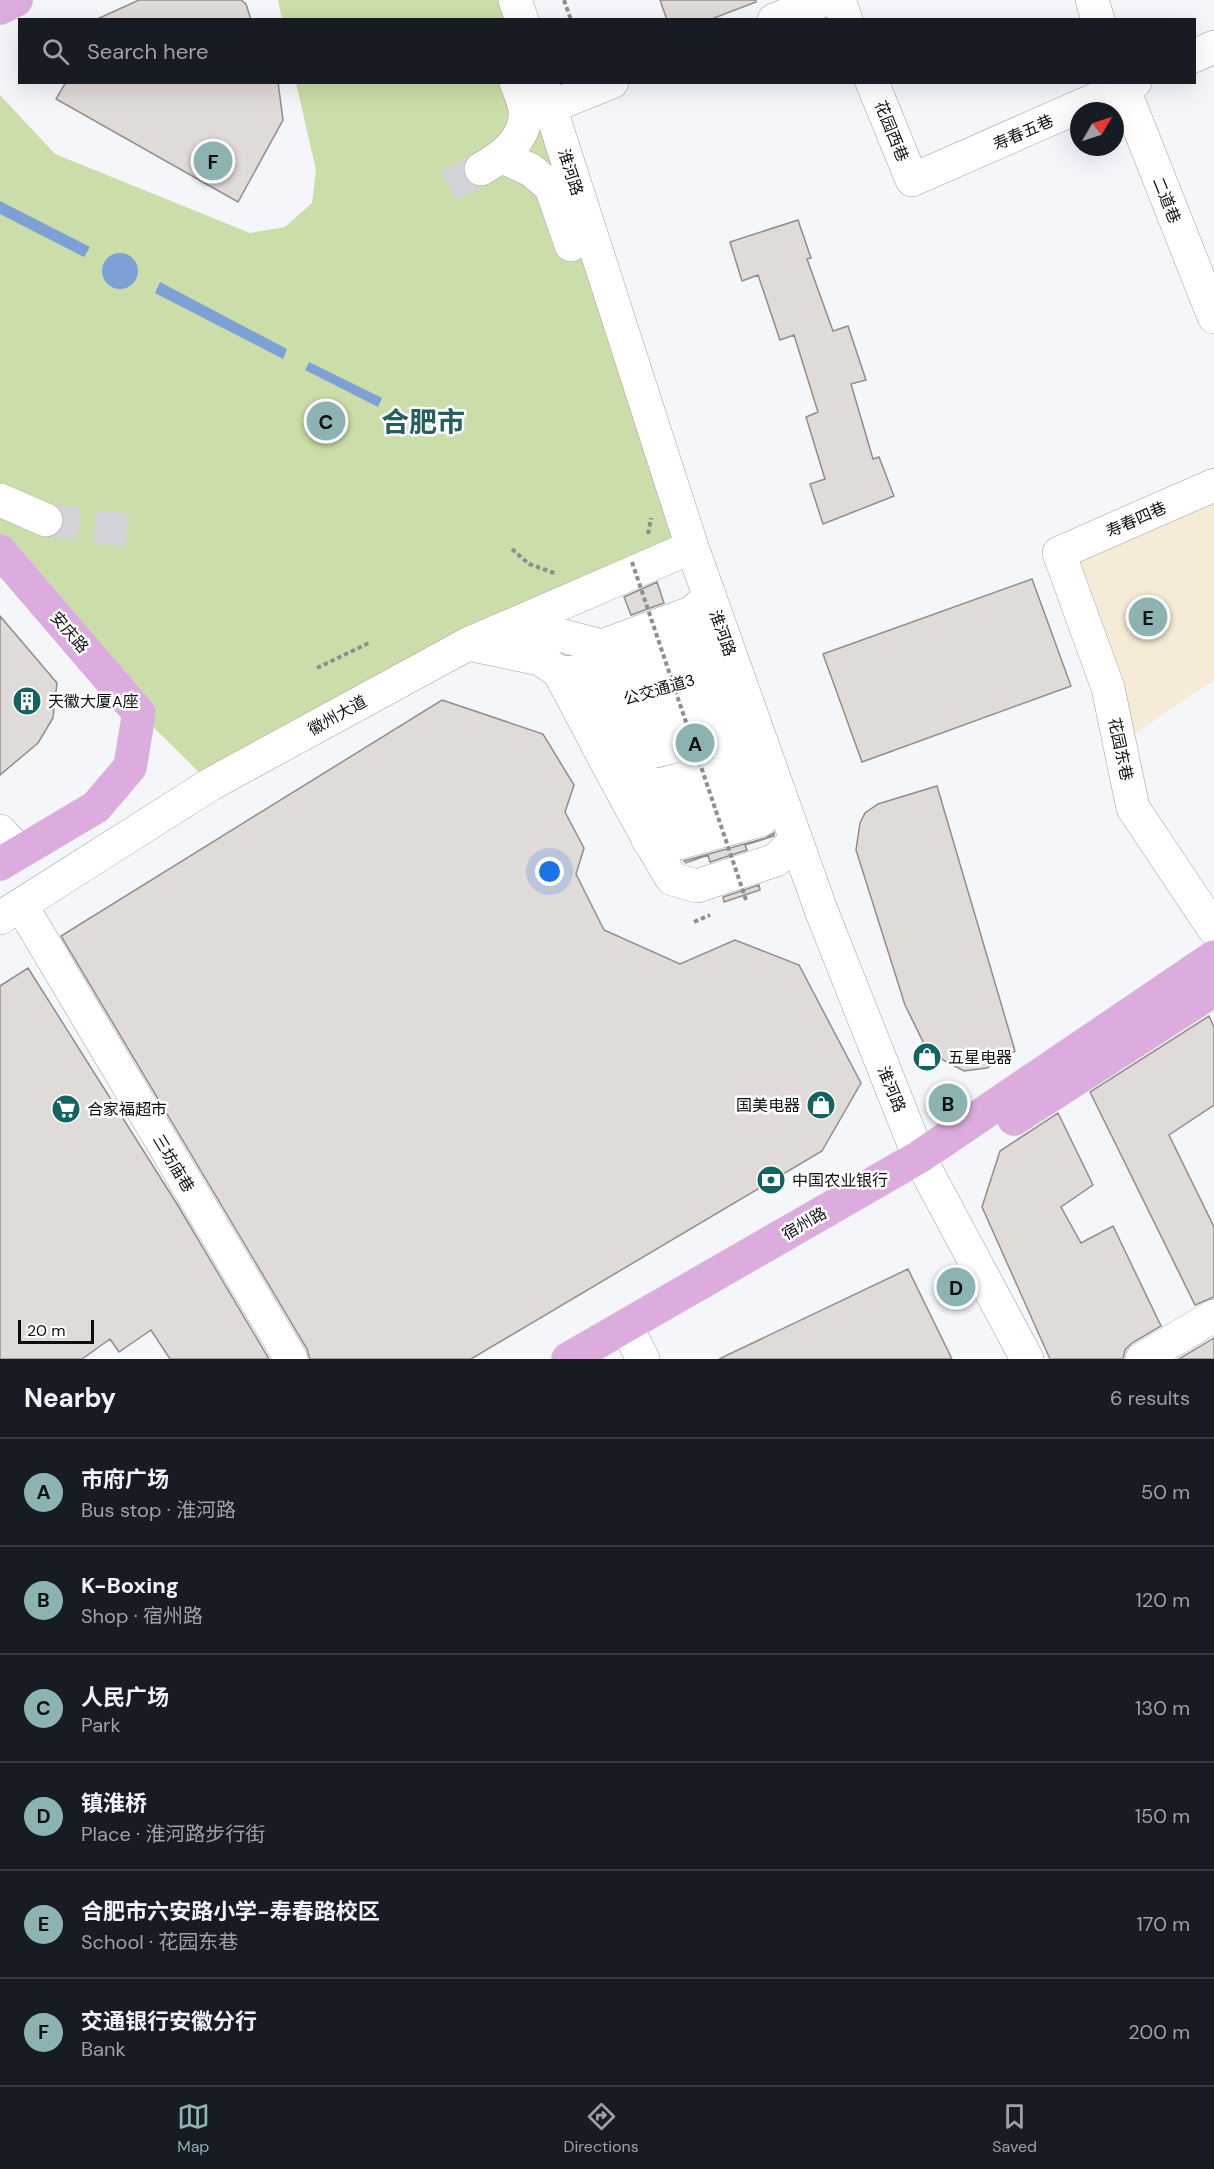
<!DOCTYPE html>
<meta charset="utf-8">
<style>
body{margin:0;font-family:"DM Sans","Noto Sans SC",sans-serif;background:#20242c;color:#f1f3f6}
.compass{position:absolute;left:1070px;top:102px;width:54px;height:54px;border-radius:50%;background:#171b24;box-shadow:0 6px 24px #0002;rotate:51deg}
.scale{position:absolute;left:18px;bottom:15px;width:76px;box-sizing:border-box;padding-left:6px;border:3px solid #0f0f11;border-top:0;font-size:16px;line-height:21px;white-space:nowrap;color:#0f0f11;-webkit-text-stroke:4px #fff;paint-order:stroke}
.you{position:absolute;left:550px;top:872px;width:21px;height:21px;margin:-15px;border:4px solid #fff;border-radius:50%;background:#1a73e8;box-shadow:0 0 0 9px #1a73e833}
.badge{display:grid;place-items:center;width:39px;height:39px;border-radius:50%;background:#8db2b2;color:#111;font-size:20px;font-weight:700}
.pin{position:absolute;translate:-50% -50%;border:3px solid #fff;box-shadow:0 2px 6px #0006}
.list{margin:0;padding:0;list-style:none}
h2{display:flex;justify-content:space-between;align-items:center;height:78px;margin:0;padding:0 24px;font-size:26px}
h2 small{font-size:20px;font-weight:400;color:#9ea1a6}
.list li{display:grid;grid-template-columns:39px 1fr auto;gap:18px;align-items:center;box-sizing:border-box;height:108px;padding:0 24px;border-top:2px solid #363941}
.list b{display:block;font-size:22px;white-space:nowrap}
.list p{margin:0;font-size:20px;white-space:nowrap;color:#9ea1a6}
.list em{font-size:20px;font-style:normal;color:#9ea1a6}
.icon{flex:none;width:33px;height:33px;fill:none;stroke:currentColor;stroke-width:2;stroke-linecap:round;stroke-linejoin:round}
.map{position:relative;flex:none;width:1214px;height:1359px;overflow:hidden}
.search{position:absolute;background:#171b24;box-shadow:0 6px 24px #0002;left:18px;right:18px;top:18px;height:66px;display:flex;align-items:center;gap:15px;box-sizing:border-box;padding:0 21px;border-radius:0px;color:#9ea1a6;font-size:22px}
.sheet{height:726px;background:#171b24}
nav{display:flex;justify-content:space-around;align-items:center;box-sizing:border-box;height:84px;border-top:2px solid #363941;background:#171b24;font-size:16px;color:#9ea1a6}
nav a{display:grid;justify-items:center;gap:3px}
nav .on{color:#8db2b2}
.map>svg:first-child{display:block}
.education{fill:#f5ebd6}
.green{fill:#cbdda8}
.water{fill:#7da1d6}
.building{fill:#e0dad9;stroke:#928d8c;stroke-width:1.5}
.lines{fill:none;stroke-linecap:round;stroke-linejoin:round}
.minor-tunnel{stroke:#d2d3d7;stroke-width:33;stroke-dasharray:33 16;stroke-linecap:butt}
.minor-casing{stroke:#a0a1a5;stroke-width:34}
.major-casing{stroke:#d4d4d4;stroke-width:34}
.path{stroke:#8d8e92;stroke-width:4;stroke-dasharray:4.5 3;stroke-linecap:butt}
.minor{stroke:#fff;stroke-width:33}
.major{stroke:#dbacdd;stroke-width:33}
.path-bridge{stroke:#8d8e92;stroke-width:4;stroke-dasharray:4.5 3;stroke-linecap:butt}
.labels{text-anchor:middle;stroke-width:5;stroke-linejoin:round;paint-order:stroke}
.street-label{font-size:16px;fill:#0f0f11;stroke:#fff}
.poi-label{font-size:16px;fill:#0f0f11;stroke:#fff;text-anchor:start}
.town-label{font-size:28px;font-weight:bold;fill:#26605e;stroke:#fff}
</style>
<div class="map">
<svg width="1214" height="1359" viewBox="0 0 1214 1359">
<rect width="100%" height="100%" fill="#f4f6fa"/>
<!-- education -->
<path class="education" d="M1214,485v195l-94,64 -61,-191z"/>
<!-- green -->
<path class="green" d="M278,0h237l7,19h-240z
M296,83h246l150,464 -481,237 -72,-71 -139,-162v-456l55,59 195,79 35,-6 27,-24 4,-33z"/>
<!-- water -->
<path class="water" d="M0,201l90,46 -6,10 -84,-43z
M102 271a18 18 0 1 1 36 0a18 18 0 1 1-36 0Z
M160,282l127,67 -4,10 -128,-66z
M309,362l73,36 -4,9 -73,-37z"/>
<!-- building -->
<path class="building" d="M139,0h102l5,4 5,16h-156z
M660,0h96v2l-47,18h-42z
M66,82h212l5,38 -45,82 -182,-103z
M798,220l13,38 -4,1 26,72 15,-5 18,54 -15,4 22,75 6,-2 15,39 -71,28 -13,-40 15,-5 -19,-62 12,-5 -24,-77 -14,5 -22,-65 -16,6 -12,-39z
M1032,579l39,107 -209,76 -39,-108z
M657,582l7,21 -33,12 -7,-18z
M0,616l57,67 -4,35 -15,25 -38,32z
M442,700l101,34 31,51 -9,27 19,36 -8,26 28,56 76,34 55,-24 64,25 62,118 -39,68 -351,208h-161l-3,-10 -246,-413z
M937,786l78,265 -28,17 -23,3 -36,-19 -23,-47 -49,-155 4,-27 5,-10 13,-9z
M774,833v3l-29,9 2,5 -37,12 -2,-7 -22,8 -2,-2 82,-23z
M759,885l1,5 -36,12 -1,-5z
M28,968l149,236 92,155h-99l-19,-29 -32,22 -9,-13 -28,20h-82v-373z
M1209,1016l5,11v78l-45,30 45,92v70l-19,8 -105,-213z
M1058,1113l35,72 -32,22 20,36 32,-17 48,100 -29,17 -7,7 -2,9h-73l-68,-152 18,-56z
M908,1269l44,90h-233z
M1214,1338v21h-35z"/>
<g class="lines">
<!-- minor-tunnel -->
<path class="minor-tunnel" d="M449,186l32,-17
M46,520l82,11"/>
<!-- minor casing -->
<g class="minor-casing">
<path id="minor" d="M515,0l7,20
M839,0l7,20
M1092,0l6,20
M774,20l50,-20
M1194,56l20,-9
M542,82l150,465 129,363 98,247 108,202
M872,82l40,98 223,-98
M1121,82l93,235
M550,107l62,-25
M503,157l28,13 20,17 20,58
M481,169c20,-11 47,-31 44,-59 -1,-9 -6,-19 -9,-28
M1214,485l-155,68 49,135 25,120 81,121
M0,500l46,20
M516,624l86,22 89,-33 19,-16
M468,644l72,15 19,13c37,69 72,140 113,207l25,7 79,-26 20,-20
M559,672l49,1 87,-27 23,-27
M572,697l50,4 85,-26 19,-34
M584,719l46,11 91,-27 17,-27
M599,748l44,6 92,-22 14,-24
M615,778l44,7 87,-23 14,-23
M634,808l35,7 89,-27 12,-22
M0,831l19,21
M648,840l23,5 90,-25 20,-22
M21,905l270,454
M0,918l211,-134 257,-140 224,-97
M626,1326l17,33
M1142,1359l72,-43"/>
</g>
<!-- major casing -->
<g class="major-casing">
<path id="major" d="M0,8l16,-8
M0,551l139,162 -9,54 -34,40 -96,57
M1014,1119l200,-129
M568,1359l351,-202 295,-200"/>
</g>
<!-- path -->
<path class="path" d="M564,0l7,20
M648,534l3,-16
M512,549l17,15 28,10
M317,668l52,-25
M694,922l16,-7"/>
<!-- minor -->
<use href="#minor" class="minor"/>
<!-- major -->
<use href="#major" class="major"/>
<!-- path-bridge -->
<path class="path-bridge" d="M632,562l114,338"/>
</g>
<!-- icons -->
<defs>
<g id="building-disc" transform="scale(1.5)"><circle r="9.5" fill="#136360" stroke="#fff"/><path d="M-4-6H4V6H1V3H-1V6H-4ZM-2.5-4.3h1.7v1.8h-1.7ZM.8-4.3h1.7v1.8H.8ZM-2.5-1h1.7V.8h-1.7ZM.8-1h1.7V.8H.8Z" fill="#fff"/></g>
<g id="shop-disc" transform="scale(1.5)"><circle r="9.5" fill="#136360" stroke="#fff"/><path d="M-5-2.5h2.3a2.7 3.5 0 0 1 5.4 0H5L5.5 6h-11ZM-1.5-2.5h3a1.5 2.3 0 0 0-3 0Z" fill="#fff"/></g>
<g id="supermarket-disc" transform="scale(1.5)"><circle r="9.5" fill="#136360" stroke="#fff"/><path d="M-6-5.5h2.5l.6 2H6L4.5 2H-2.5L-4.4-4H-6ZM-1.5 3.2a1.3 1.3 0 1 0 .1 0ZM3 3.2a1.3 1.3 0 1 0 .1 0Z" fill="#fff"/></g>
<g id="bank-disc" transform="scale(1.5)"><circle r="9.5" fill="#136360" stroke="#fff"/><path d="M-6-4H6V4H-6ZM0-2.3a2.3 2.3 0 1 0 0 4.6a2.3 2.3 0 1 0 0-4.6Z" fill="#fff"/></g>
</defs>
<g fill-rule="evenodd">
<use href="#building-disc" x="27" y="701"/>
<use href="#shop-disc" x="927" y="1057"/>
<use href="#shop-disc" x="821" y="1105"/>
<use href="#supermarket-disc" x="66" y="1109"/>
<use href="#bank-disc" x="771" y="1180"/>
</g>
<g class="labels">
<!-- street labels -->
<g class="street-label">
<text transform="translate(892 131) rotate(68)" y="6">花园西巷</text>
<text transform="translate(1023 132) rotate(-24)" y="6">寿春五巷</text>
<text transform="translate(571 172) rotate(72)" y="6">淮河路</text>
<text transform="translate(1167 200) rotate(68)" y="6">二道巷</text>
<text transform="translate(1136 519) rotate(-24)" y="6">寿春四巷</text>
<text transform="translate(70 632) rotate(49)" y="6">安庆路</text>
<text transform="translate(723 633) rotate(70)" y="6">淮河路</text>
<text transform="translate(659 689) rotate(-16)" y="6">公交通道3</text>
<text transform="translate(337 715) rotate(-29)" y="6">徽州大道</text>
<text transform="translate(1121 749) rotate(78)" y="6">花园东巷</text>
<text transform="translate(892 1089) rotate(68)" y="6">淮河路</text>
<text transform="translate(174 1163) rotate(59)" y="6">三坊庙巷</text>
<text transform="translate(804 1223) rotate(-30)" y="6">宿州路</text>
</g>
<!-- poi labels -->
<g class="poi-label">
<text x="48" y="707">天徽大厦A座</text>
<text x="948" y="1063">五星电器</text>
<text x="800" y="1111" text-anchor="end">国美电器</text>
<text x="87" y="1115">合家福超市</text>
<text x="792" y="1186">中国农业银行</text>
</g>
<!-- town labels -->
<g class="town-label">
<text x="423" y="432">合肥市</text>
</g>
</g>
</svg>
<svg class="compass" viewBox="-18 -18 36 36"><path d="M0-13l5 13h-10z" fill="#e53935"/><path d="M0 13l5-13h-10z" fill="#9ea1a6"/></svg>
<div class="scale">20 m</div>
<div class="you"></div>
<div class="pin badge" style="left:695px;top:743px">A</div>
<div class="pin badge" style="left:948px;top:1103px">B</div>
<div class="pin badge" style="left:326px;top:421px">C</div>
<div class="pin badge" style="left:956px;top:1287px">D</div>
<div class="pin badge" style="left:1148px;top:617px">E</div>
<div class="pin badge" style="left:213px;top:161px">F</div>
<div class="search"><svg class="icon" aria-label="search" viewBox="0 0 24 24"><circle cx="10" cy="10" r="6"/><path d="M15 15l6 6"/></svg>Search here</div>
</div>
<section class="sheet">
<h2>Nearby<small>6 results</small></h2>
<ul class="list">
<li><span class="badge">A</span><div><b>市府广场</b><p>Bus stop · 淮河路</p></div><em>50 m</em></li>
<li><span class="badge">B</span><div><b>K-Boxing</b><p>Shop · 宿州路</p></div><em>120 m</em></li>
<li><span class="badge">C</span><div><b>人民广场</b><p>Park</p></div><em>130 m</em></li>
<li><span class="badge">D</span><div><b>镇淮桥</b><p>Place · 淮河路步行街</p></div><em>150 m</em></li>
<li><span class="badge">E</span><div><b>合肥市六安路小学-寿春路校区</b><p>School · 花园东巷</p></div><em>170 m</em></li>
<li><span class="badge">F</span><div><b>交通银行安徽分行</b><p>Bank</p></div><em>200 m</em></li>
</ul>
</section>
<nav>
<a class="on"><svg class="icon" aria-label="map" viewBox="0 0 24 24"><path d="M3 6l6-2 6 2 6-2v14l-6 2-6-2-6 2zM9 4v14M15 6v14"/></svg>Map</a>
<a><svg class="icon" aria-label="directions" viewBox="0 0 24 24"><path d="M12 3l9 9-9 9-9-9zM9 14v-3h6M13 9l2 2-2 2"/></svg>Directions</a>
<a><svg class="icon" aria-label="saved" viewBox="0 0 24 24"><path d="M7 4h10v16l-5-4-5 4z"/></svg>Saved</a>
</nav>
